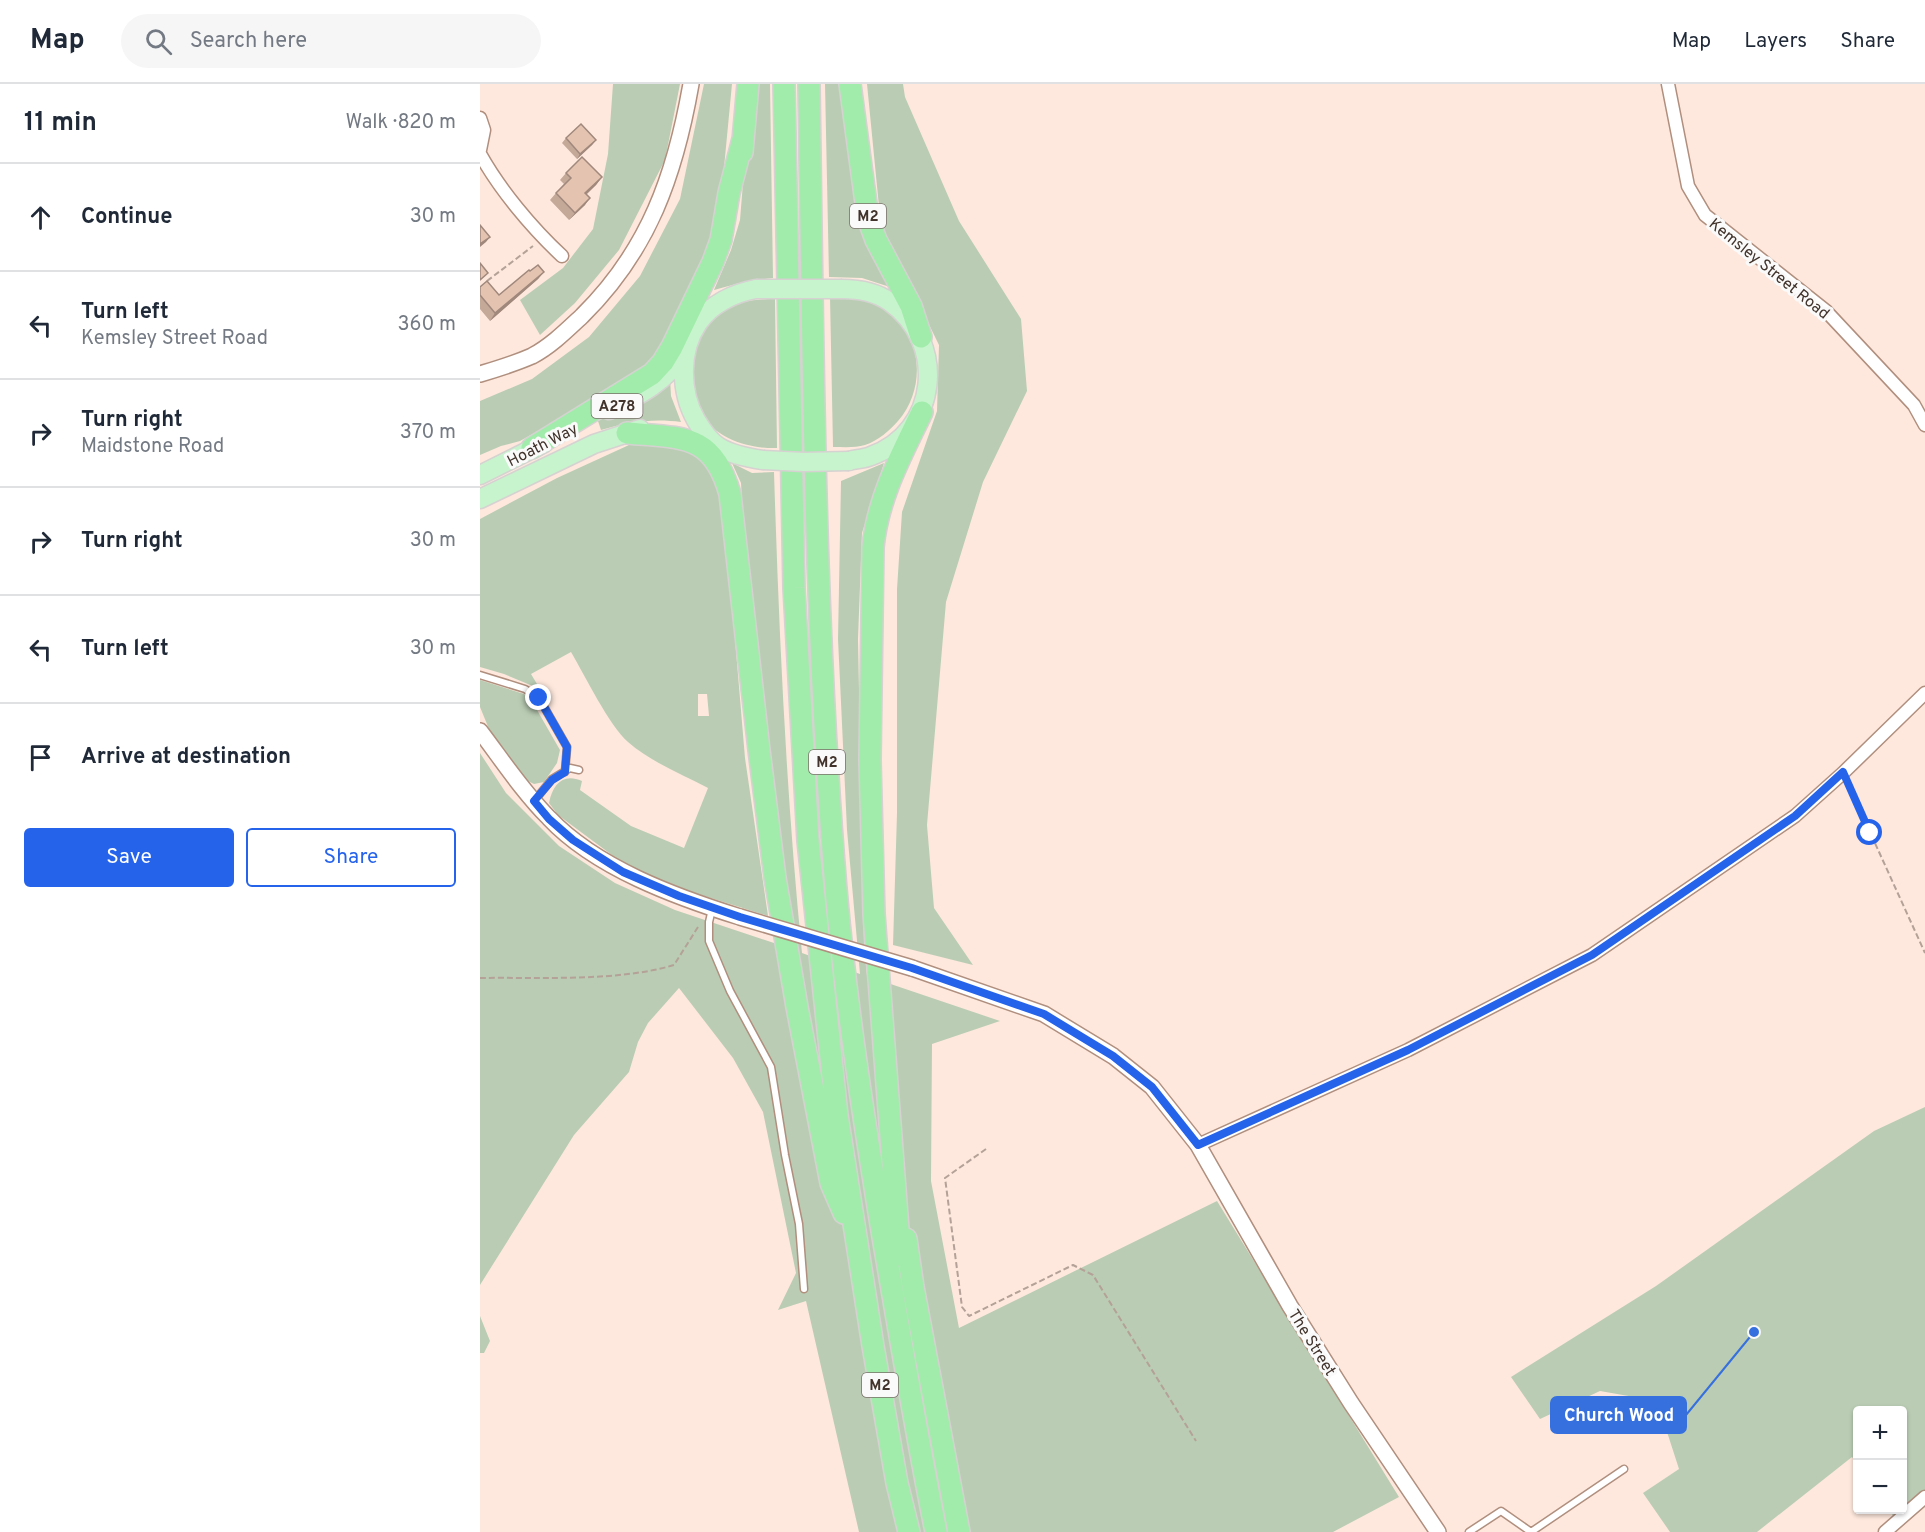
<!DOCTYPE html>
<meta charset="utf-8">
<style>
body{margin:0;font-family:Overpass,sans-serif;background:#f6f6f7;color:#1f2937}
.controls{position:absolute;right:18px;bottom:18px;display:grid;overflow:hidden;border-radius:6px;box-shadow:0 2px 4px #0004}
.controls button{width:54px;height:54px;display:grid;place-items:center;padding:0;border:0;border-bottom:2px solid #e0e1e3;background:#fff;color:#1f2937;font:30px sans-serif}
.stop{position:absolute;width:18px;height:18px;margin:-14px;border:4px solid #2563eb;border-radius:50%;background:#fff}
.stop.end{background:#2563eb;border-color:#fff;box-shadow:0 2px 6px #0008}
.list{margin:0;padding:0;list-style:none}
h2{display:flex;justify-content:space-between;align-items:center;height:78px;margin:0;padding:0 24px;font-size:26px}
h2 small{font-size:20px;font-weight:400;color:#747a83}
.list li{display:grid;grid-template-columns:39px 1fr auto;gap:18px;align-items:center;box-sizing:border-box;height:108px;padding:0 24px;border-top:2px solid #e0e1e3}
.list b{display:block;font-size:22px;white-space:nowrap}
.list p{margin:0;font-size:20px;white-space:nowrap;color:#747a83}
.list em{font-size:20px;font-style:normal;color:#747a83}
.actions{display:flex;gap:12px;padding:18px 24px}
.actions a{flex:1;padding:14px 0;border:2px solid #2563eb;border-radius:6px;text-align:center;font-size:21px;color:#2563eb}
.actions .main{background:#2563eb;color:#fff}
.icon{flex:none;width:33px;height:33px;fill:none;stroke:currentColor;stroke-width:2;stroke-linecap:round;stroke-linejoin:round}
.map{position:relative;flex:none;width:1445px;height:1448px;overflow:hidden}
header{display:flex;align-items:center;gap:36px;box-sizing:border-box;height:84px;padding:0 30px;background:#fff;border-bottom:2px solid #e0e1e3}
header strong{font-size:28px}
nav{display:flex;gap:33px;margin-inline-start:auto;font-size:21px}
.search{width:420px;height:54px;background:#f6f6f7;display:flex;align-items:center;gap:15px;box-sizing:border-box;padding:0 21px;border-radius:33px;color:#747a83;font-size:22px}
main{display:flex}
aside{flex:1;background:#fff}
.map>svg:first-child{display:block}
.green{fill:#bacdb4;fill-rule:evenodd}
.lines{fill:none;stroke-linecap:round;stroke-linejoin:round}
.service-casing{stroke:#b08f7e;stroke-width:9}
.minor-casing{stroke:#b08f7e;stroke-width:15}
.tertiary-casing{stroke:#b08f7e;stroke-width:18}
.primary-casing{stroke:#d5d2d1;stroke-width:21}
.motorway-casing{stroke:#d5d2d1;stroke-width:24}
.path{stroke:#b4a197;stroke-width:2;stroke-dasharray:6 3;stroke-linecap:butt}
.service{stroke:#fff;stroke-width:6}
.minor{stroke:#fff;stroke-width:12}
.tertiary{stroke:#fff;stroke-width:15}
.primary{stroke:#c7f4cd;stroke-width:18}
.motorway{stroke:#a1ecab;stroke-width:21}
.tertiary-bridge-casing{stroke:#b08f7e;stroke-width:18;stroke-linecap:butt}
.primary-bridge-casing{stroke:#d5d2d1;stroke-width:21;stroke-linecap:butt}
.tertiary-bridge{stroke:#fff;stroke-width:15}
.primary-bridge{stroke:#c7f4cd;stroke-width:18}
.wall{fill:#c4a898}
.shaded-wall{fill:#a0887c}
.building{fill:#e4c3b1;stroke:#a0887c;stroke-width:1.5}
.route{stroke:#2563eb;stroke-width:8}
.labels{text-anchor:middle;stroke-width:6;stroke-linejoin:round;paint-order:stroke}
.shield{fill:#fafafa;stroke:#796f6a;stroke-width:1.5}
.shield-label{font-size:15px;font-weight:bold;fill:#42342c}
.street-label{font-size:16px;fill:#42342c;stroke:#fafafa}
.leader{fill:none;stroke:#3670df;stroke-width:2}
.callout-dot{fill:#3670df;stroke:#fafafa;stroke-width:2}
.callout{fill:#3670df;stroke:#3670df;stroke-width:2}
.callout-label{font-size:18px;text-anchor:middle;font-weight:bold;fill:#fff}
</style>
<header>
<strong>Map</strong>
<div class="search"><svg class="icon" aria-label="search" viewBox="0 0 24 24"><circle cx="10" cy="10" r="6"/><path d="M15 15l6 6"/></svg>Search here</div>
<nav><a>Map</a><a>Layers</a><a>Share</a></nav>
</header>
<main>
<aside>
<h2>11 min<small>Walk · 820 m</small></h2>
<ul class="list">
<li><svg class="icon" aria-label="ahead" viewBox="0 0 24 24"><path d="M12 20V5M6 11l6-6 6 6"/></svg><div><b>Continue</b></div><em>30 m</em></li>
<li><svg class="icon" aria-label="left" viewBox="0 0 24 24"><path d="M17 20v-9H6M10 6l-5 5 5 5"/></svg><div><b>Turn left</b><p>Kemsley Street Road</p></div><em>360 m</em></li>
<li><svg class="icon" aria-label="right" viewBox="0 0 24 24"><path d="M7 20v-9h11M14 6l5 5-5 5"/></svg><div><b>Turn right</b><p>Maidstone Road</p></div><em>370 m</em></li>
<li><svg class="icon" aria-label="right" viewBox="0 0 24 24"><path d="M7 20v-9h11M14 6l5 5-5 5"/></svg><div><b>Turn right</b></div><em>30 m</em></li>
<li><svg class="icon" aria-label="left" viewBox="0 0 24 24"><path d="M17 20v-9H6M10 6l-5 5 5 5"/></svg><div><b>Turn left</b></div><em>30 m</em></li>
<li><svg class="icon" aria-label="arrive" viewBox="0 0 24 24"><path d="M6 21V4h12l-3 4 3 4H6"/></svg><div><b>Arrive at destination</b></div></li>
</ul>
<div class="actions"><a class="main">Save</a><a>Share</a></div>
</aside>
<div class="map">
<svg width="1445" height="1448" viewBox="0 0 1445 1448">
<rect width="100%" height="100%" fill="#fee8dd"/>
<!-- green -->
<path class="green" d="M133,0h67l-15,76 -46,90 -44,53 -35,32 -20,-35 43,-32 30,-39 15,-75z
M224,0h28l-13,136 -18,50 -48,97 -133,74 -19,5 -21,9v-54l52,-22 57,-42 51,-61 40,-77z
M271,0h19l3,194 -26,3 -33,9 17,-40 9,-30z
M345,0h19l49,204 -31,-10 -33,-1z
M387,0h36l2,13 54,124 62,98 6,72 -44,91 -37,120 -19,223 7,83 39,57 -80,-20 4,-132v-224l5,-77 35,-101 2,-66 -58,-118z
M350,213c13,0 29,1 41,5 49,17 60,81 27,119 -8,9 -20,20 -33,24 -9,3 -22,2 -32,2z
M295,215l2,149c-27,1 -61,-9 -76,-34 -6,-11 -7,-23 -8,-36 -1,-7 -2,-15 -1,-22 3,-22 23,-42 43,-51 11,-5 28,-6 40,-6z
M190,294l1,18 10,26c-28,-4 -53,0 -80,8l-3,-9 43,-22z
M175,358l43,9 24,33 23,274 23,158 -73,-23 -67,-26 -70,-52 -9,-12c4,-19 14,-30 33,-22l-2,9 51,36 53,22 24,-60c-27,-14 -57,-26 -80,-46 -19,-17 -43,-66 -57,-90l-40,22 9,15 -36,-15 -24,-7v-148l77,-41 72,-33zM218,610h9l2,22h-11z
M252,379l20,10 22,-1c5,160 12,321 28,481l58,21 -13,-144 -9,-191 3,-158 43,-18 -22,70 -4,106 6,307 3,30 133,45 -68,23 -1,137 28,147 258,-127 182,296 -66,35h-474l-53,-231 -28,9 18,-37 -33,-161 -30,-54 -54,-70 -31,35 -10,19 -9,30 -55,63 -94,150v-532l26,40 53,53 56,37 60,27 120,40 -30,-207 -22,-220 -2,-40z
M0,596l44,14 9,9 27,47 -3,13 -13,19 -10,2 -12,-6 -33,-49 -9,-22z
M1445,1023v383l-31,27 -5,-7h13v-100h-44l-1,54 -5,-7 -95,75h-87l-27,-39 36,-24 -22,-68 -57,-10 -60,28 -29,-42 145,-91 218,-155z
M0,1232l10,25 -6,12h-4z"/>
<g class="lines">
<!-- service casing -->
<g class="service-casing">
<path id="service" d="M0,591l45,14 14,9 28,49 -2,25
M55,716l17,-21 18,-11 9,2
M232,825l-3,13v19l21,50 41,76 14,88 14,69 5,65
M989,1448l32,-21 30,21 93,-63"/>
</g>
<!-- minor casing -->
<g class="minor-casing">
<path id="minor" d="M1188,0l20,102 17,29 121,96 88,94 11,20
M0,34l4,12 -4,20
M0,70c20,36 52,74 82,102
M718,1061l210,-95 184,-95 203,-139 48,-43 82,-80
M1405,1448l40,-35"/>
</g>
<!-- tertiary casing -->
<g class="tertiary-casing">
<path id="tertiary" d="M0,290c17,-5 36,-11 52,-18 19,-10 35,-26 50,-40 67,-66 93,-141 109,-232
M0,647c22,29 43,61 69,87 47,50 127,79 191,99
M432,884l132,46 69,42 39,31 46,58 92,161 61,97 87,129"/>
</g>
<!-- primary casing -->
<g class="primary-casing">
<path id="primary" d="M276,205c-22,4 -45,15 -58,34 -19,28 -18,69 -2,97 6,10 13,21 23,27 13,8 30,11 44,13
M362,205c16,0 34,3 48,13 57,40 49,130 -19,154 -7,3 -15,3 -22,5
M129,326c31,-15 57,-28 76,-58
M0,391l64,-32
M0,415l114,-55 46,-15"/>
</g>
<!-- motorway casing -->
<g class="motorway-casing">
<path id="motorway" d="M304,0l10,504 14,253 29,274 36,231 24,137 12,49
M329,0c4,268 5,537 27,805 10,116 28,232 47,348 17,98 33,197 53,295
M370,0l18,134 8,22 35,66 10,31
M262,68l6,-68
M147,349c55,5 86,0 103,61l29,256 16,128 22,129 34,176 13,30
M52,364l120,-74 11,-12 9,-15 41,-85 8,-22 8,-47 14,-54
M426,1155l7,48 46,245
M420,1171l-26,-341 -4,-154 3,-213c5,-50 28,-91 49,-135"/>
</g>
<!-- path -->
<path class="path" d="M7,197l46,-35
M1369,702l76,167
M0,894c60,-1 137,4 194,-13l24,-38
M506,1065l-41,29 17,129 7,9 104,-51 20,10 103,166"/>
<!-- service -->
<use href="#service" class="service"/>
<!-- minor -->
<use href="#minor" class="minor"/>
<!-- tertiary -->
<use href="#tertiary" class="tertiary"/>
<!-- primary -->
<use href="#primary" class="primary"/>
<!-- motorway -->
<use href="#motorway" class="motorway"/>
<!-- tertiary-bridge casing -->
<g class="tertiary-bridge-casing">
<path id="tertiary-bridge" d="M260,833l172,51"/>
</g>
<!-- primary-bridge casing -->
<g class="primary-bridge-casing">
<path id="primary-bridge" d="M276,205h86
M283,376l41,2 45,-1"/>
</g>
<!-- tertiary-bridge -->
<use href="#tertiary-bridge" class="tertiary-bridge"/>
<!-- primary-bridge -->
<use href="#primary-bridge" class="primary-bridge"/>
</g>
<!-- wall -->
<path class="wall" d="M86,54l30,2 -4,5 -15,14 -15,-16z
M86,89l36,4 -6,8 -9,9 -2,11 -16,15 -19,-20 6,-7 8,-9 -4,-4z
M50,187l14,1 -6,7 -48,42 -10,-12v-22l19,8z"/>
<!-- shaded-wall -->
<path class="shaded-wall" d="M116,56l-4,5 -15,14 3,-5z
M122,93l-6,8 -16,15 5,-7z
M110,114l-5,7 -16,15 6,-7z
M10,153l-4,5 -6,5v-3z
M64,188l-6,7 -48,42 5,-8z"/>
<!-- building -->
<path class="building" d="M101,40l15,16 -16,14 -14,-16z
M102,73l20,20 -17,16 5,5 -15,15 -19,-20 15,-15 -5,-5z
M0,141l10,12 -10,7z
M0,179l8,10 -8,7z
M58,181l6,7 -49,41 -15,-18v-8l7,-6 12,14 30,-25 1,1z"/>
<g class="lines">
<!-- route -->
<path class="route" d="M59,614l28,49 -2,25 -13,8 -18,21 15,18 24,21 50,32 56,24 61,21 172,51 132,46 69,42 39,31 46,58 210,-95 184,-95 203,-139 48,-44 27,61"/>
</g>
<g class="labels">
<!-- shield labels -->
<g class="shield">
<rect x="370" y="120" width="36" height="24" rx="4.5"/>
<rect x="111.5" y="310" width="51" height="24" rx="4.5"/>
<rect x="329" y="666" width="36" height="24" rx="4.5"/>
<rect x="382" y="1289" width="36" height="24" rx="4.5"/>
</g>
<g class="shield-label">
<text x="388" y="137">M2</text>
<text x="137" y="327">A278</text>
<text x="347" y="683">M2</text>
<text x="400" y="1306">M2</text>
</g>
<!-- street labels -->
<g class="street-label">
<text transform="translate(1290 184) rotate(39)" y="6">Kemsley Street Road</text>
<text transform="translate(62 360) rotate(-27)" y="6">Hoath Way</text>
<text transform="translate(833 1258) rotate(58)" y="6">The Street</text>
</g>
</g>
<!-- callouts -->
<path class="leader" d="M1274 1248L1206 1331"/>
<circle class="callout-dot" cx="1274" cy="1248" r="6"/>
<rect class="callout" x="1071" y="1313" width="135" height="36" rx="6"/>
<g class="callout-label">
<text x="1139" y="1337">Church Wood</text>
</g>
</svg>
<div class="controls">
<button>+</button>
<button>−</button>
</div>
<div class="stop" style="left:1390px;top:749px"></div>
<div class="stop end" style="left:59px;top:614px"></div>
</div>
</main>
